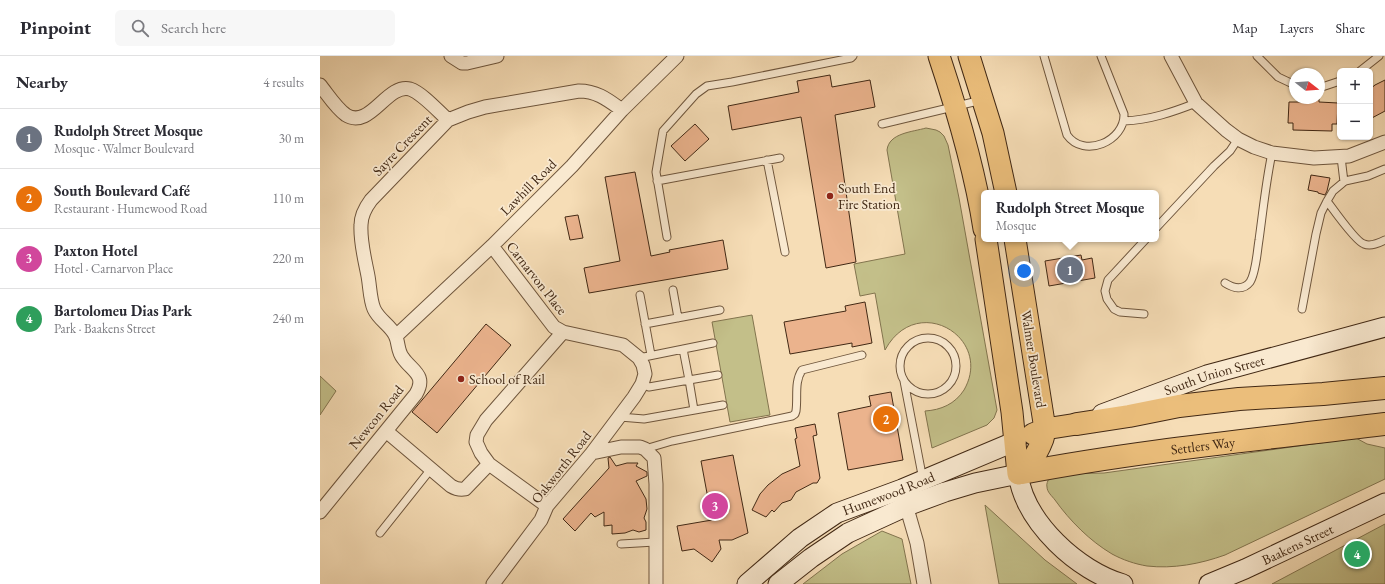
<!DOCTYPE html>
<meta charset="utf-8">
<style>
body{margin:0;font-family:"EB Garamond",serif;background:#f7f7f7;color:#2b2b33}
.controls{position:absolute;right:12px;top:12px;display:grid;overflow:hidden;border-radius:6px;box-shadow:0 1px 3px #0004}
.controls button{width:36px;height:36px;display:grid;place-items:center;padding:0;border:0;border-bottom:1px solid #e1e1e2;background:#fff;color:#2b2b33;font:20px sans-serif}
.compass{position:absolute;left:969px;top:12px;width:36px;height:36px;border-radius:50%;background:#fff;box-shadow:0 1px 3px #0004;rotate:107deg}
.you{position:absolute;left:704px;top:215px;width:14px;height:14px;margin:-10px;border:3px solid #fff;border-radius:50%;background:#1a73e8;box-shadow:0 0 0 6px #1a73e833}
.badge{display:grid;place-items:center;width:26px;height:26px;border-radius:50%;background:#8f2418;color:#fff;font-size:13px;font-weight:700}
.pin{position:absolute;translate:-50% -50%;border:2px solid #fff;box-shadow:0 1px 4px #0006}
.popup{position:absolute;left:661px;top:134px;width:178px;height:52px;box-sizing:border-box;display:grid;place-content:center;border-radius:6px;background:#fff;filter:drop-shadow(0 1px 3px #0005);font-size:13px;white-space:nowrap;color:#7c7c81}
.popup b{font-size:15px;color:#2b2b33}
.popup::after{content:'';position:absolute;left:50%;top:100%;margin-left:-8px;border:8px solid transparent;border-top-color:#fff}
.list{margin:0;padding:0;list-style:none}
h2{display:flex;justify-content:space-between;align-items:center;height:52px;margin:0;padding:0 16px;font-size:17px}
h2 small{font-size:13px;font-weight:400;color:#7c7c81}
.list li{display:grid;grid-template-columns:26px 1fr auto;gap:12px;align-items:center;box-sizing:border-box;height:60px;padding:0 16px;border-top:1px solid #e1e1e2}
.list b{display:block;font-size:15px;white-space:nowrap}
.list p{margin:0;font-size:13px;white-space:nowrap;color:#7c7c81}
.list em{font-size:13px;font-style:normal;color:#7c7c81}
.icon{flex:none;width:22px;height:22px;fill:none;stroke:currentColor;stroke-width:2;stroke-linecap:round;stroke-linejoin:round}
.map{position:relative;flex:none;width:1065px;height:528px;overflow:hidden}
header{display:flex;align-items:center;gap:24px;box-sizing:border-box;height:56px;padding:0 20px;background:#fff;border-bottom:1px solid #e1e1e2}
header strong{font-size:19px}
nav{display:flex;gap:22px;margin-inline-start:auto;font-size:14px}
.search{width:280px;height:36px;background:#f7f7f7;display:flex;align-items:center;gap:10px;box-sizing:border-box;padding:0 14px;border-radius:6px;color:#7c7c81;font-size:15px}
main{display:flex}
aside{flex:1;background:#fff}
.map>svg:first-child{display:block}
.green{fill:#c3bf89;stroke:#82744e}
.building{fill:#ebb38d;stroke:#412814}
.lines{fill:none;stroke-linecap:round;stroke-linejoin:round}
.lane-casing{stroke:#6e553c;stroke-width:9}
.street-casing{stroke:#6e553c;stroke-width:15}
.secondary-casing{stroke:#412814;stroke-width:21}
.primary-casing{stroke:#412814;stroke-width:23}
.highway-casing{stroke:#412814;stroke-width:24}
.lane{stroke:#f9e9d0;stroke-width:7}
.street{stroke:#f9e9d0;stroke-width:13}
.secondary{stroke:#f9e9d0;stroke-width:19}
.primary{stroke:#ebbe7b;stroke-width:21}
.highway{stroke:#ebbe7b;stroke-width:22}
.poi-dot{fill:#8f2418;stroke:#f9e9d0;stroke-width:1.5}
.labels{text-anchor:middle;stroke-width:3.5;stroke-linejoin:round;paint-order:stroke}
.street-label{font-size:14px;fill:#412814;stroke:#f9e9d0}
.poi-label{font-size:14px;fill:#412814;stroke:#f9e9d0;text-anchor:start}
</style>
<header>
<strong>Pinpoint</strong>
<div class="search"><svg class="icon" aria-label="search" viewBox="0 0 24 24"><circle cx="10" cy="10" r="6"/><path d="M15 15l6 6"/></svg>Search here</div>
<nav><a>Map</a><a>Layers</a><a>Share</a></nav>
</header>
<main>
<aside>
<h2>Nearby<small>4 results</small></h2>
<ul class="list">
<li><span class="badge" style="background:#6b7280">1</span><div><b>Rudolph Street Mosque</b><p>Mosque · Walmer Boulevard</p></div><em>30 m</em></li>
<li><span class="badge" style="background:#e8710a">2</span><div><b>South Boulevard Café</b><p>Restaurant · Humewood Road</p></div><em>110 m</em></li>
<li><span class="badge" style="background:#d1479c">3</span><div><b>Paxton Hotel</b><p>Hotel · Carnarvon Place</p></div><em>220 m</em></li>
<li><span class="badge" style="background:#2e9e5b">4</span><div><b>Bartolomeu Dias Park</b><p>Park · Baakens Street</p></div><em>240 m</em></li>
</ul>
</aside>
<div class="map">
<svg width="1065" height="528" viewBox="0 0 1065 528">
<rect width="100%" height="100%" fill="#f6ddb6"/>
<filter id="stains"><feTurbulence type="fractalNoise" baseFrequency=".005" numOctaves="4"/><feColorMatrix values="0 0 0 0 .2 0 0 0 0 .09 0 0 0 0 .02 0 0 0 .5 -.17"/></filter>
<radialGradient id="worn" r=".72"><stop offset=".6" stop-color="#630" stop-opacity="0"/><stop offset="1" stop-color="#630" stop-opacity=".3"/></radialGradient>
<!-- green -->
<path class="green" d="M606,72l10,2 4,2 4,4 4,9 11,53 38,212 -3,8 -7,7 -55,23 -7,-37c16,-1 30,-7 39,-21 30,-52 -47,-99 -79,-40l-10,-57 -15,3 -6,-32 51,-10 -18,-104c2,-17 25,-18 39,-22z
M432,259l18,100 -40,7 -18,-100z
M0,320l16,15 -16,24z
M1036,382l11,6 18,4v31l-160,76c-25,9 -52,14 -78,11 -12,-2 -24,-6 -35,-12 -22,-13 -42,-33 -57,-54 -3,-4 -8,-8 -8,-13 -1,-3 1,-6 2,-9l9,-4 46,-1z
M665,449l60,55 32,24h-78z
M1065,468v60h-113z
M562,475l20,8 9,45h-108l39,-30z"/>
<!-- building -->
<path class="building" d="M510,19l2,12 38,-7 5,27 -40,8 21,147 -30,6 -25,-151 -69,13 -4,-24 71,-14 -2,-11z
M1065,24v31l-15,8v-30l5,-4z
M988,43h11v3l19,1 -1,21h-5v7l-39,-1v-7h-5l1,-21h19z
M375,68l14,15 -24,22 -14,-15z
M315,116l16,84 19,-4 -1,-2 54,-10 5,29 -139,24 -5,-25 36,-7 -15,-84z
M991,119l19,3 -3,13 -2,4 -7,-2v-1l-10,-2z
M258,159l5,23 -13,2 -5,-23z
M761,199l1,5 10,-2 3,20 -46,8 -4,-25z
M545,246l7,41 -20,4v-4l-62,11 -6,-32 62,-11 -1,-5z
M166,268l25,21 -74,88 -25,-21z
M571,336l12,68 -55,10 -10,-57 33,-7 -2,-10z
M495,368l2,11 -4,1 7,42 -3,5h-4l-17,9 -5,8 -9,3 -8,9 -2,-2 -6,7 -14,-7 8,-16 8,-9 14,-11 18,-8 -5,-27 2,-1 -2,-10z
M413,399l15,78 -16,7h-13l2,9 -9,13 -18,-13 -12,2 -5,-25 35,-6 -11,-59z
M290,401l6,9 11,-3h11l-2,3 11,6v4l-11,5 10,18 1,10 -3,9 2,4v8l-7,2 -6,-2 -8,3 -13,1v-9l-8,1v-14l-9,5 -4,-4 -16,18 -12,-12 46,-51 -1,-10z"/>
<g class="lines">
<!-- lane casing -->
<g class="lane-casing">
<path id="lane" d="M724,0l23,79c17,24 58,6 57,-21l-23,-58
M937,0l21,21 17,8
M1040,15l19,-15
M999,32l21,-7
M804,65c26,-1 49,-9 72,-18
M562,68l100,-24
M1021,101l3,25
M447,104l18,92
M337,125l123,-23
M1007,145c6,8 29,41 37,43 7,3 15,-1 21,-4
M836,172l58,-62 16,-15 8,-12
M347,181l-11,-65 7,-41 33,-37 11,-8 25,-4 119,-24 2,-2
M905,227c8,5 18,8 25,-1 6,-9 7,-30 9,-42 4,-29 7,-59 13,-87
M353,234l5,28
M320,239l11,60
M982,253l14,-75 5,-21 6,-12 6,-10 12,-10 23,-5 17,-7
M824,258l-24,-2 -6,-3 -7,-10 -2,-8 3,-11 38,-41
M325,268l75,-14
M580 310a28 28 0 1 1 56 0a28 28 0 1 1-56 0Z
M363,293l6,31 29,-5
M319,302l74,-15
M584,325l19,99
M322,328l7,3 40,-7 5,30
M300,361l24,2 79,-14
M325,393l27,-8 120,-25 3,-2 1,-3c2,-14 -2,-29 6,-41l60,-15
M60,477l51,-64
M301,488l34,-2"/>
</g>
<!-- street casing -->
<g class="street-casing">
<path id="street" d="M131,0l11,7h5l30,-7
M851,0l25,47 30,27 12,9 16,8 18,6 42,5 35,-2 36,-14
M0,29c8,10 16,23 26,30 24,15 41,-32 64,-26 12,4 28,22 38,31
M172,190l62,81 9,5 60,13 16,13 4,7 2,9 -3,10 -8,13 -42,56 -45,53 -6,14 -48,64
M76,280l96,-90 80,-80 50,-56 55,-54
M66,375l65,55c5,3 9,4 14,3l24,-25
M272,397l29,-6h19l5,2 9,9 2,26v100
M584,442l13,45 7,41
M227,450l-58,-42 -8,-11 -5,-11 1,-7 9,-15 77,-88
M0,456l96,-118c11,-19 -4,-23 -13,-36 -6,-7 -4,-16 -8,-23 -5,-10 -16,-15 -21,-26 -4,-9 -4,-22 -6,-33 -3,-16 -8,-34 -7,-51 0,-10 4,-17 10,-25l77,-80 20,-8 17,-5 94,-16c18,0 29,9 43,19"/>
</g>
<!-- secondary casing -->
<g class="secondary-casing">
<g id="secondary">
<path id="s1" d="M782,358l105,-39 178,-48"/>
<path id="s2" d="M427,528l53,-46 37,-25 65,-24 114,-48"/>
<path d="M458,528l33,-26 37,-25 59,-27 38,-14 30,-9 43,-9c7,49 60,97 105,110"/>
<path id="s3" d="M889,528l36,-15 140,-66"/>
</g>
</g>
<!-- primary casing -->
<g class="primary-casing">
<path id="primary" d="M619,0c19,57 36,114 45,173
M649,0l24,77 13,60
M666,183l26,173 6,62c11,-3 27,-34 27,-45l-30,-190
M713,378l12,-5 32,-5"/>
</g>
<!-- highway casing -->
<g class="highway-casing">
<g id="highway">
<path d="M757,368l52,-8 50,-10 60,-7 84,-5 62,-6"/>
<path id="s4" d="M702,417c120,-23 242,-34 363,-49"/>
</g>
</g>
<!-- lane -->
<use href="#lane" class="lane"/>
<!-- street -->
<use href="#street" class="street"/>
<!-- secondary -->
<use href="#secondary" class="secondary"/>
<!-- primary -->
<use href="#primary" class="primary"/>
<!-- highway -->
<use href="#highway" class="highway"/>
</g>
<!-- markers -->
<g class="poi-dot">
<circle cx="510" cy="140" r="4"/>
<circle cx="141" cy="323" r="4"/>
</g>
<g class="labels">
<!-- street labels -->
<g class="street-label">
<text transform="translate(82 89) rotate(-46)" y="5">Sayre Crescent</text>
<text transform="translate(208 131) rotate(-45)" y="5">Lawhill Road</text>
<text transform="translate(217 222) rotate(52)" y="5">Carnarvon Place</text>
<text transform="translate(714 303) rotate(81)" y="5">Walmer Boulevard</text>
<text dy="5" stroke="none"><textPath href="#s1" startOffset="119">South Union Street</textPath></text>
<text transform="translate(56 361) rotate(-51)" y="5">Newcon Road</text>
<text dy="5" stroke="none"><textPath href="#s4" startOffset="183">Settlers Way</textPath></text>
<text transform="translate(241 411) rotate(-52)" y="5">Oakworth Road</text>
<text dy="5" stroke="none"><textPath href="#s2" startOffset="170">Humewood Road</textPath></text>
<text dy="5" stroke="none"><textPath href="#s3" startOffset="97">Baakens Street</textPath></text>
</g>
<!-- poi labels -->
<g class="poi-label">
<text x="518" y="137">South End<tspan x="518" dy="16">Fire Station</tspan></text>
<text x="149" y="328">School of Rail</text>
</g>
</g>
<rect width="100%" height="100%" filter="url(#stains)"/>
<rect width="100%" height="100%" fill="url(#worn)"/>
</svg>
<div class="controls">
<button>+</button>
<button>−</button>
</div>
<svg class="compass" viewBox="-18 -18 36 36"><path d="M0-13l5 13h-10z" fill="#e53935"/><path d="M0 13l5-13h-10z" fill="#7c7c81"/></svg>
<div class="you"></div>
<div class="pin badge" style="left:750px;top:214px;background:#6b7280">1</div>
<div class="popup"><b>Rudolph Street Mosque</b>Mosque</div>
<div class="pin badge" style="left:566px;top:363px;background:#e8710a">2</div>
<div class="pin badge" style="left:395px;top:450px;background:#d1479c">3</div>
<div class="pin badge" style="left:1037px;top:498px;background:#2e9e5b">4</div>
</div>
</main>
